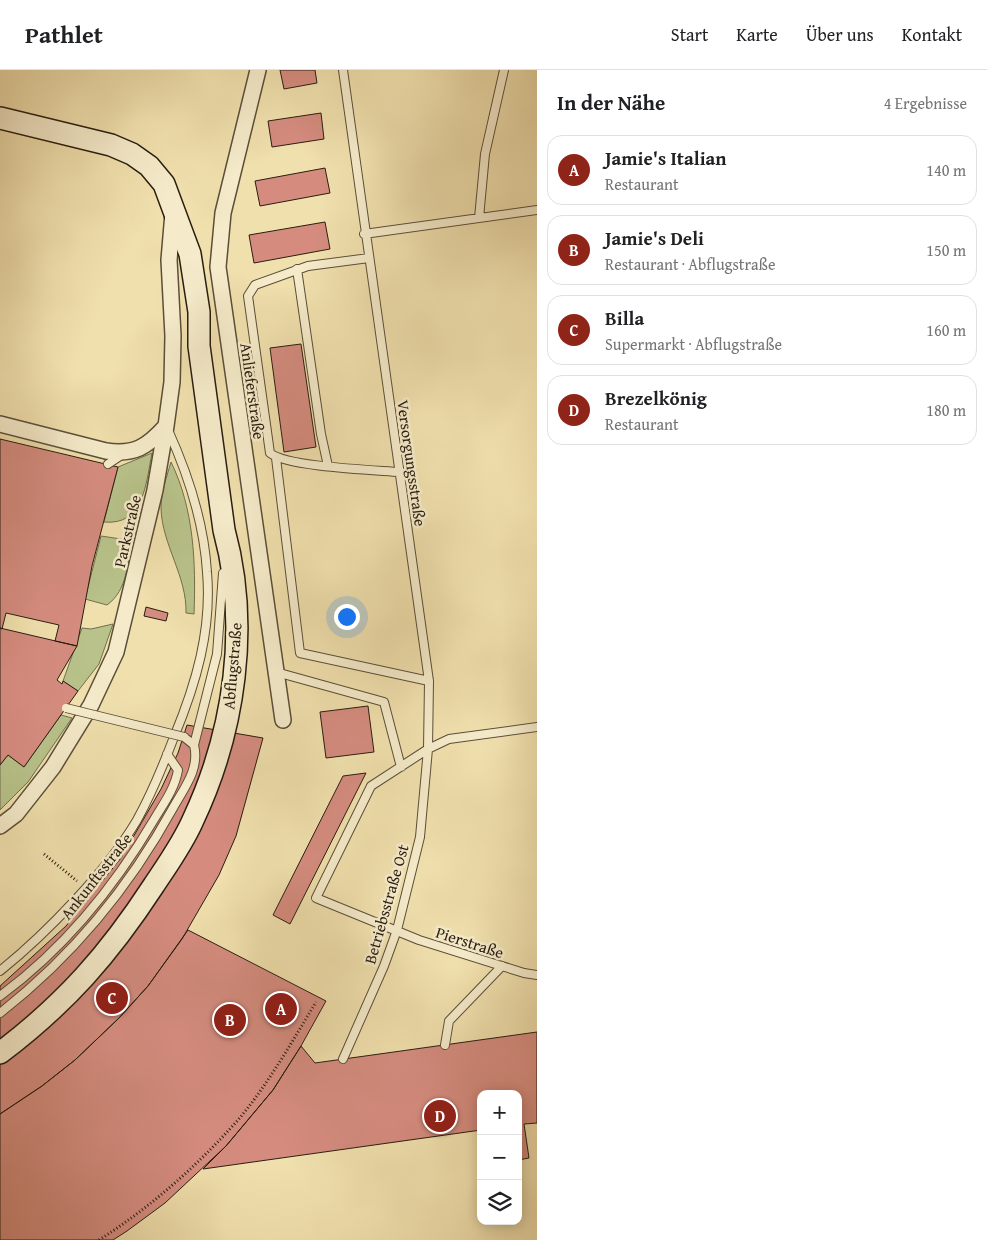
<!DOCTYPE html>
<html lang="de">
<meta charset="utf-8">
<style>
body{margin:0;font-family:"Gentium Book Plus",serif;background:#f2f2f2;color:#202124}
.controls{position:absolute;right:15px;bottom:15px;display:grid;overflow:hidden;border-radius:10px;box-shadow:0 2px 12px #0003}
.controls button{width:45px;height:45px;display:grid;place-items:center;padding:0;border:0;border-bottom:1px solid #e0e0e0;background:#fff;color:#202124;font:25px sans-serif}
.you{position:absolute;left:346px;top:546px;width:18px;height:18px;margin:-12px;border:4px solid #fff;border-radius:50%;background:#1a73e8;box-shadow:0 0 0 8px #1a73e833}
.badge{display:grid;place-items:center;width:32px;height:32px;border-radius:50%;background:#8f2418;color:#fff;font-size:16px;font-weight:700}
.pin{position:absolute;translate:-50% -50%;border:2px solid #fff;box-shadow:0 1px 5px #0006}
.list{margin:0;padding:0;list-style:none}
h2{display:flex;justify-content:space-between;align-items:center;height:65px;margin:0;padding:0 20px;font-size:21px}
h2 small{font-size:16px;font-weight:400;color:#757577}
.list li{display:grid;grid-template-columns:32px 1fr auto;gap:15px;align-items:center;box-sizing:border-box;height:70px;margin:0 10px 10px;padding:0 10px;border:1px solid #e0e0e0;border-radius:15px}
.list b{display:block;font-size:19px;white-space:nowrap}
.list p{margin:0;font-size:16px;white-space:nowrap;color:#757577}
.list em{font-size:16px;font-style:normal;color:#757577}
.icon{flex:none;width:28px;height:28px;fill:none;stroke:currentColor;stroke-width:2;stroke-linecap:round;stroke-linejoin:round}
.map{position:relative;flex:none;width:537px;height:1170px;overflow:hidden}
header{display:flex;align-items:center;gap:30px;box-sizing:border-box;height:70px;padding:0 25px;background:#fff;border-bottom:1px solid #e0e0e0}
header strong{font-size:24px}
nav{display:flex;gap:28px;margin-inline-start:auto;font-size:18px}
main{display:flex}
aside{flex:1;background:#fff}
.map>svg:first-child{display:block}
.green{fill:#b8c28a;stroke:#70704e}
.building{fill:#d58c7f;stroke:#291d11}
.lines{fill:none;stroke-linecap:round;stroke-linejoin:round}
.lane-casing{stroke:#5b4e38;stroke-width:10}
.street-casing{stroke:#5b4e38;stroke-width:18}
.secondary-casing{stroke:#291d11;stroke-width:24}
.path{stroke:#291d11;stroke-width:3;stroke-dasharray:1 2.5;stroke-linecap:butt}
.lane{stroke:#f5ebca;stroke-width:8}
.street{stroke:#f5ebca;stroke-width:15}
.secondary{stroke:#f5ebca;stroke-width:21}
.lane-bridge-casing{stroke:#5b4e38;stroke-width:10;stroke-linecap:butt}
.lane-bridge{stroke:#f5ebca;stroke-width:8}
.labels{text-anchor:middle;stroke-width:5;stroke-linejoin:round;paint-order:stroke}
.street-label{font-size:16px;fill:#291d11;stroke:#f5ebca}
</style>
<header>
<strong>Pathlet</strong>
<nav><a>Start</a><a>Karte</a><a>Über uns</a><a>Kontakt</a></nav>
</header>
<main>
<div class="map">
<svg width="537" height="1170" viewBox="0 0 537 1170">
<rect width="100%" height="100%" fill="#f0e0ad"/>
<filter id="stains"><feTurbulence type="fractalNoise" baseFrequency=".004" numOctaves="4"/><feColorMatrix values="0 0 0 0 .2 0 0 0 0 .09 0 0 0 0 .02 0 0 0 .5 -.17"/></filter>
<radialGradient id="worn" r=".72"><stop offset=".6" stop-color="#630" stop-opacity="0"/><stop offset="1" stop-color="#630" stop-opacity=".3"/></radialGradient>
<!-- green -->
<path class="green" d="M152,383c-6,30 -8,73 -48,69l14,-55z
M171,392c23,47 25,101 23,152l-8,-1c1,-37 -24,-68 -25,-105 0,-16 6,-32 10,-46z
M101,466l20,3 11,-2c-4,24 -4,53 -25,68l-22,-6z
M113,554l-14,40 -21,27 -15,-10 19,-53 9,1z
M61,645l11,3 -44,64 -28,28v-45l8,-10 16,12z"/>
<!-- building -->
<path class="building" d="M280,0h35l2,13 -33,6z
M321,43l3,26 -52,8 -4,-26z
M325,98l5,25 -70,13 -5,-25z
M325,152l5,27 -76,14 -5,-28z
M301,274l15,103 -32,5 -14,-104z
M0,369l118,28 -26,99 -15,80 -22,-5 4,-16 -53,-12 -4,16 -2,-1z
M146,537l22,6 -2,8 -22,-5z
M0,558l77,18 -20,34 5,4 1,-3 15,10 -54,76 -16,-12 -8,10z
M368,636l6,46 -48,6 -6,-46z
M187,655l76,13 -27,98 -17,39 -37,64 -34,47 -29,32 -44,42 -33,26 -42,28v-128l66,-60 55,-68 40,-69 17,-36z
M366,703l-76,151 -17,-9 70,-139z
M188,860l138,71 -25,45 -28,44 -47,56 -61,57 -38,28 -14,9h-113v-126l42,-28 33,-26 44,-42 29,-32z
M537,962v91l-13,1 5,34 -11,2v-66h-37v36l-278,39 23,-23 47,-56 28,-44 14,17z"/>
<g class="lines">
<!-- lane casing -->
<g class="lane-casing">
<path id="lane" d="M343,0l86,611 -1,68 21,-10 88,-12
M479,148l6,-64 19,-84
M364,164l173,-24
M369,188l-61,8 -53,19 -7,11 22,157c17,14 104,17 129,19
M297,199l24,165 7,32
M276,388l24,195 129,28
M108,394l15,-10
M276,602l108,30 17,65
M194,675l23,-91 6,-81
M428,679l-57,37 -55,112 103,42 105,33 13,2
M0,901c46,-37 107,-100 137,-151 15,-27 26,-54 37,-83 22,-53 38,-107 33,-165 -3,-48 -19,-98 -39,-142
M0,926c64,-47 115,-110 155,-178 9,-15 20,-30 23,-48l-11,-16
M0,943c73,-57 129,-125 173,-205 11,-20 27,-39 21,-63l-10,-8
M445,975l4,-24 53,-55
M343,989l41,-93 13,-36 23,-93 8,-88"/>
</g>
<!-- street casing -->
<g class="street-casing">
<path id="street" d="M258,0l-35,143 -5,54 65,453
M0,354l106,27c29,4 41,-4 60,-25
M0,756l16,-12 37,-47 38,-62 25,-53 39,-162 11,-64 6,-44 1,-46 -4,-76 4,-47"/>
</g>
<!-- secondary casing -->
<g class="secondary-casing">
<path id="secondary" d="M0,48l111,27 21,9 17,12 15,18 26,70 9,58v34l25,184c26,95 11,201 -31,290 -10,23 -25,44 -39,65 -45,69 -88,118 -154,168"/>
</g>
<!-- path -->
<path class="path" d="M44,784l33,27
M99,1170c52,-33 98,-74 139,-120 29,-34 55,-80 78,-118"/>
<!-- lane -->
<use href="#lane" class="lane"/>
<!-- street -->
<use href="#street" class="street"/>
<!-- secondary -->
<use href="#secondary" class="secondary"/>
<!-- lane-bridge casing -->
<g class="lane-bridge-casing">
<path id="lane-bridge" d="M66,638l118,29"/>
</g>
<!-- lane-bridge -->
<use href="#lane-bridge" class="lane-bridge"/>
</g>
<g class="labels">
<!-- street labels -->
<g class="street-label">
<text transform="translate(253 321) rotate(82)" y="6">Anlieferstraße</text>
<text transform="translate(412 393) rotate(82)" y="6">Versorgungsstraße</text>
<text transform="translate(127 461) rotate(-77)" y="6">Parkstraße</text>
<text transform="translate(232 596) rotate(-85)" y="6">Abflugstraße</text>
<text transform="translate(96 806) rotate(-52)" y="6">Ankunftsstraße</text>
<text transform="translate(386 834) rotate(-74)" y="6">Betriebsstraße Ost</text>
<text transform="translate(470 872) rotate(18)" y="6">Pierstraße</text>
</g>
</g>
<rect width="100%" height="100%" filter="url(#stains)"/>
<rect width="100%" height="100%" fill="url(#worn)"/>
</svg>
<div class="controls">
<button>+</button>
<button>−</button>
<button><svg class="icon" aria-label="layers" viewBox="0 0 24 24"><path d="M12 4l9 5-9 5-9-5zM3 14l9 5 9-5"/></svg></button>
</div>
<div class="you"></div>
<div class="pin badge" style="left:281px;top:939px">A</div>
<div class="pin badge" style="left:230px;top:950px">B</div>
<div class="pin badge" style="left:112px;top:928px">C</div>
<div class="pin badge" style="left:440px;top:1046px">D</div>
</div>
<aside>
<h2>In der Nähe<small>4 Ergebnisse</small></h2>
<ul class="list">
<li><span class="badge">A</span><div><b>Jamie's Italian</b><p>Restaurant</p></div><em>140 m</em></li>
<li><span class="badge">B</span><div><b>Jamie's Deli</b><p>Restaurant · Abflugstraße</p></div><em>150 m</em></li>
<li><span class="badge">C</span><div><b>Billa</b><p>Supermarkt · Abflugstraße</p></div><em>160 m</em></li>
<li><span class="badge">D</span><div><b>Brezelkönig</b><p>Restaurant</p></div><em>180 m</em></li>
</ul>
</aside>
</main>
